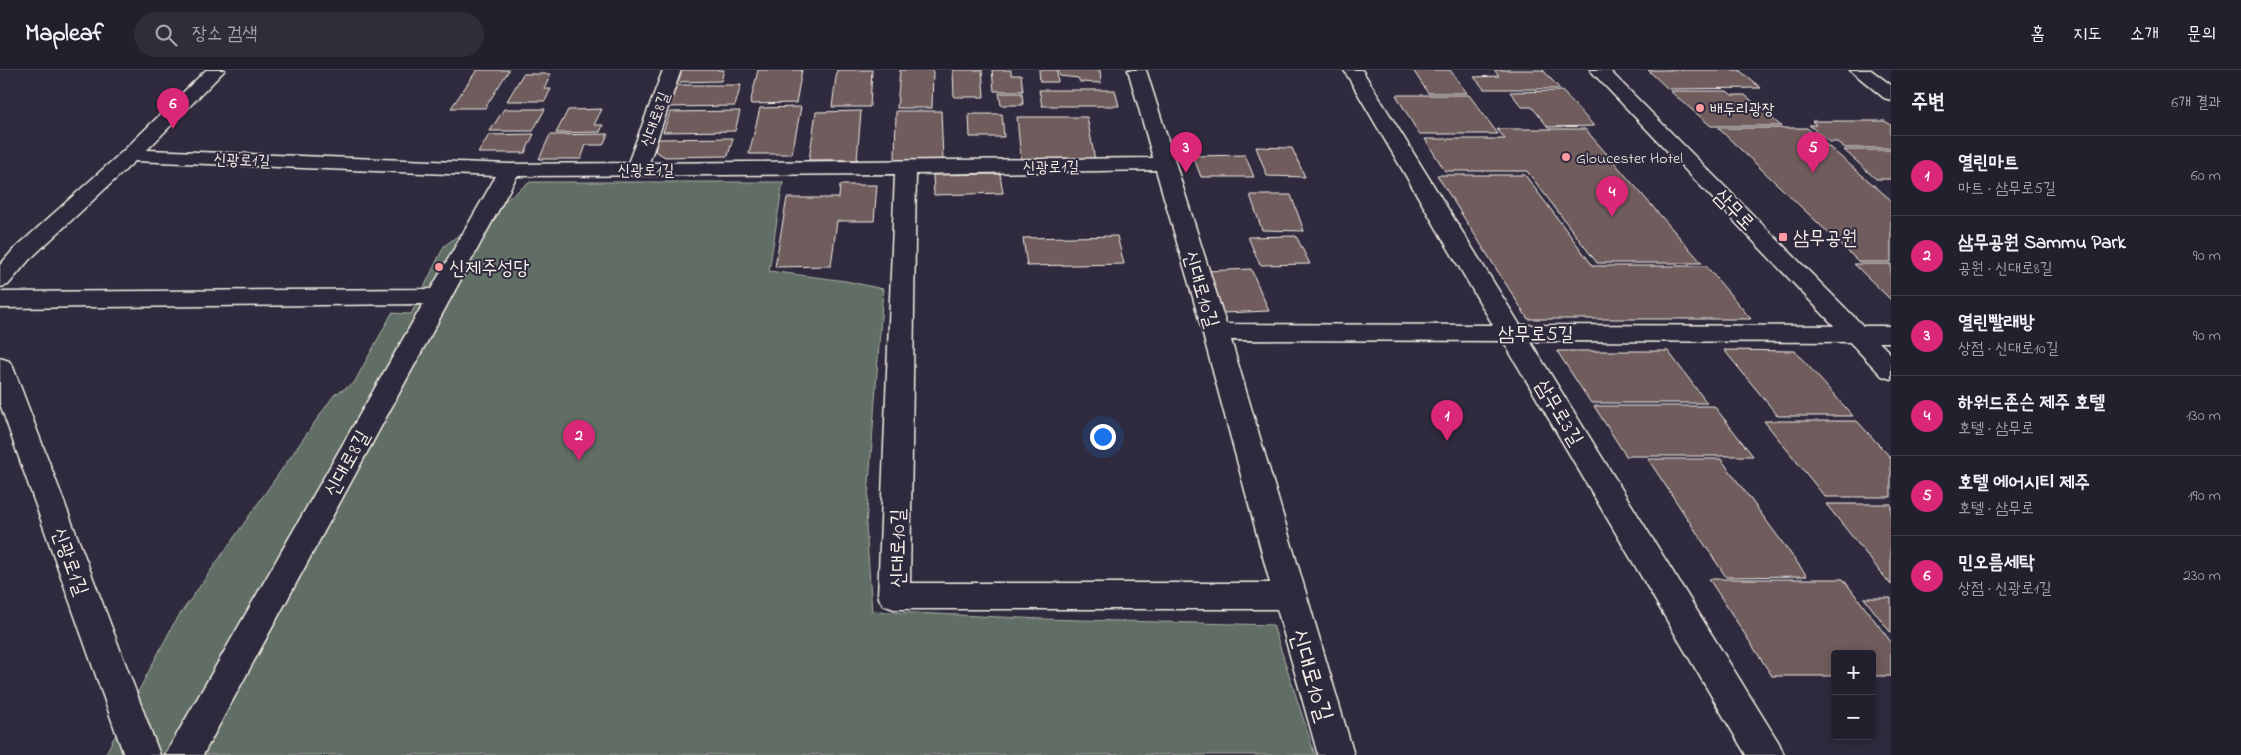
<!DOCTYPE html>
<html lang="ko">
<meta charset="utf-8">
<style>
body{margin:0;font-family:"Indie Flower","Poor Story",sans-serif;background:#2f2d3a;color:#f1f3f6}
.controls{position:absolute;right:15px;bottom:15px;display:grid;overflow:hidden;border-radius:5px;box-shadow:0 2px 12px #0003}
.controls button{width:45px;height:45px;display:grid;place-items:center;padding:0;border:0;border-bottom:1px solid #403e4a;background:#23202e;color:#f1f3f6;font:25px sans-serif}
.you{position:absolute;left:1102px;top:366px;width:18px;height:18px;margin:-12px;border:4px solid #fff;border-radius:50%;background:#1a73e8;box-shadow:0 0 0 8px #1a73e833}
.badge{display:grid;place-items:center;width:32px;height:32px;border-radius:50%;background:#db2777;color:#fff;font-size:16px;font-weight:700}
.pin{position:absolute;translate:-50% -41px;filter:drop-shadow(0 1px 2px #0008)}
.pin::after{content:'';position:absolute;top:26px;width:18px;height:15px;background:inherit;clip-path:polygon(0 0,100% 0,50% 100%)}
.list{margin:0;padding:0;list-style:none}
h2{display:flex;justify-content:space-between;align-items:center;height:65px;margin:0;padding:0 20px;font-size:21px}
h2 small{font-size:16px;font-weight:400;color:#a3a3aa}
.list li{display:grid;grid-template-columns:32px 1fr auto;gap:15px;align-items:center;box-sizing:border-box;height:80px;padding:0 20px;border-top:1px solid #403e4a}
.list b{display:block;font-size:19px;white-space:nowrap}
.list p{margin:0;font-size:16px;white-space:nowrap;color:#a3a3aa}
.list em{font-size:16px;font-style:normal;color:#a3a3aa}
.icon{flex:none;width:28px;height:28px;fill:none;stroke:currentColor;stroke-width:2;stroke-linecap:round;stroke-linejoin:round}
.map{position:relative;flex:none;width:1891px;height:685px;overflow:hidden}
header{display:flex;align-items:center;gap:30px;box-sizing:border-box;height:70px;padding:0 25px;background:#23202e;border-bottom:1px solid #403e4a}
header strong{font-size:24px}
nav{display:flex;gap:28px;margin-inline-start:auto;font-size:18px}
.search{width:350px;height:45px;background:#2f2d3a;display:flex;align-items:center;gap:12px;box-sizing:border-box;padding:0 18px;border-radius:28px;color:#a3a3aa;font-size:19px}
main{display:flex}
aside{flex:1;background:#23202e}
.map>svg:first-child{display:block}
.green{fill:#606e65;stroke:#aab0a6}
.building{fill:#6f5b5d;stroke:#f4f1e8}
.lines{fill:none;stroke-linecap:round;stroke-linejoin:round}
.street-casing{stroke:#f4f1e8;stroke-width:3}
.secondary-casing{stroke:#f4f1e8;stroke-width:3}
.street{fill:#2f2a3d;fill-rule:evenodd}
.secondary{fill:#2f2a3d;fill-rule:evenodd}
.poi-dot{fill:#ff9aa2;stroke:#2f2a3d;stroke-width:2}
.labels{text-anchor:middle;stroke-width:4;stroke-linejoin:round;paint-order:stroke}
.far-poi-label{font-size:16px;fill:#f4f1e8;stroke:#2f2a3d;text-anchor:start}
.far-street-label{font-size:16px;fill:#f4f1e8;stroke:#2f2a3d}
.street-label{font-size:20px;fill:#f4f1e8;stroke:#2f2a3d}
.poi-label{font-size:20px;fill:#f4f1e8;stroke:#2f2a3d;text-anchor:start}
.near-street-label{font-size:24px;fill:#f4f1e8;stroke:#2f2a3d}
</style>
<header>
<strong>Mapleaf</strong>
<div class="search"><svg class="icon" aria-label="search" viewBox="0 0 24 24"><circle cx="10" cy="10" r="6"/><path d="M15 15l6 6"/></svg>장소 검색</div>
<nav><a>홈</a><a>지도</a><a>소개</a><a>문의</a></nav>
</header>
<main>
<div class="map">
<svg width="1891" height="685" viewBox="0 0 1891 685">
<rect width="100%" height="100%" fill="#2f2a3d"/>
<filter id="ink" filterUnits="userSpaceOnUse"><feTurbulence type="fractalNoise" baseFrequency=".02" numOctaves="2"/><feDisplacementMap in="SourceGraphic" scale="10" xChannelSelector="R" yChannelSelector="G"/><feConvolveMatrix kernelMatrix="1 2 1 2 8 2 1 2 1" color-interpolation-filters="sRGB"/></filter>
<g filter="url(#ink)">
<!-- green -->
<path class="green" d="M530,112h253l-14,89 77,10 37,8 -17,237 6,85 171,8 230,6 42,130h-1210l69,-132 160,-228 20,-12 38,-70 19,1 33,-68z"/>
<!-- building -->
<path class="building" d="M477,0h32l-24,38h-34z
M678,0h46l-3,11 -47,1z
M758,0h44l-6,33 -46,1z
M837,0h35l-2,37h-38z
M900,0h33l-1,38h-35z
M953,0h29l2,27h-30z
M992,0h19v5h10l2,16h-29z
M1039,0h18l1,12h-18z
M1058,0h42l1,13 -21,-1 -2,-4 -18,-2z
M1413,0h37l17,23h-39z
M1494,0h49l17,19h-76l-10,-12 25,-1z
M1648,0h91l22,18 -93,1z
M523,4h28l-7,15h7l-6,12h-38z
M674,15h67l-6,21 -69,1z
M1039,20h76l4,16h-77z
M1562,21l32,35 -46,1 -16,-20h-10l-12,-15z
M1670,21h57l5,4h13l36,31h-70z
M999,23h23l1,12h-22z
M1396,25h73l29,39h-79z
M801,37l-9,47h-43l11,-46z
M504,39h41l-12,22h-43z
M602,39l-8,16h9l-3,7 -44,1 12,-23z
M740,41l-5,20 -72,1 7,-20z
M861,41l-4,49h-48l7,-48z
M896,41h45l2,49h-48z
M969,44h33l2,23h-34z
M1017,47h70l8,43h-74z
M1812,51h73l6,4v23h-46l-8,-6h-7l-21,-17h7z
M1718,58h89l84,72v62h-32z
M1497,59h88l117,134h-105l-70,-92h-82l-20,-32h80z
M534,64l-9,19h-47l11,-18z
M608,64l-5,11h-17l-5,14h-42l11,-24z
M733,68l-5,18 -63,1 -10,-6 3,-12z
M1256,77l36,1 13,29 -38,-1z
M1844,80h47v29h-15z
M1245,85l9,22h-53l-8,-21z
M1000,104l3,19 -69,2 -1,-20z
M1437,105h88l68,91h113l45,53h-223z
M840,115h37l-3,36h-37l-6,45 -56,1 12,-69h52z
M1250,125h41l13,36 -42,-1z
M1117,166l7,28 -97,2 -4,-28z
M1296,166l14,28 -50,1 -12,-28z
M1854,194h37v36z
M1251,199l18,42 -46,2 -17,-42z
M1724,280l71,1 58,65h-75z
M1557,281h111l39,52h-116z
M1594,336h120l39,50h-127z
M1764,351h93l34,37v39h-66z
M1648,389h73l86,117 -81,1z
M1826,434h65v81z
M1709,509h134l48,63v34h-19v-22h-37v22h-63z
M1864,528h27v35z"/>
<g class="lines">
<!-- street casing -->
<g class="street-casing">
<path id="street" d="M206,0h19l-78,80 363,14 118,-1 35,-93h18l-32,93 504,-5 -25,-88h18l80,254 267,1 -149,-255h18l158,255 371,1v16l-361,-1 249,402 5,12h-38l-243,-414 -272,-1 123,415h-36l-41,-146h-383l-11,-4 -5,-9 17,-422 -378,2 -314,579h-38l258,-451 -423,4v-16l431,-3 65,-113 -361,-15 -106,99 -21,25 -8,2v-22l13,-15 110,-99zM1156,100l38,131 76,282h-360l6,-409z
M1850,0h21l20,15v15l-7,-2z
M0,288l9,3 4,6 147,388h-36l-124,-351z"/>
</g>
<!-- secondary casing -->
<g class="secondary-casing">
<path id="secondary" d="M1590,0h19l282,284v25l-9,-3z"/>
</g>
<!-- street -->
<use href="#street" class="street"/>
<!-- secondary -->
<use href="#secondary" class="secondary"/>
</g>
</g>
<!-- markers -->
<g class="poi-dot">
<circle cx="1700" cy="38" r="5"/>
<circle cx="1566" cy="87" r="5"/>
<rect x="1778" y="162" width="10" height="10" rx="2.5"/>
<circle cx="439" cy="197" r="5"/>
</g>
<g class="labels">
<!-- far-poi labels -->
<g class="far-poi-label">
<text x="1710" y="44">배두리광장</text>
<text x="1576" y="93">Gloucester Hotel</text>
</g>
<!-- far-street labels -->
<g class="far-street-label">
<text transform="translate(654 49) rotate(-70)" y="6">신대로8길</text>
<text transform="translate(242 89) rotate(2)" y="6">신광로1길</text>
<text transform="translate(1051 96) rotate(-1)" y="6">신광로1길</text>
<text x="646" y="105">신광로1길</text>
</g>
<!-- street labels -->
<g class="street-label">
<text transform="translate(1735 139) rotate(46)" y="7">삼무로</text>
<text transform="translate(1202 219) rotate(73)" y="7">신대로10길</text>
<text x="1536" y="270">삼무로5길</text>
<text transform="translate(1560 342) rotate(59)" y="7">삼무로3길</text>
<text transform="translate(346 393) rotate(-61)" y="7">신대로8길</text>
<text transform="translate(897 478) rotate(-90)" y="7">신대로10길</text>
<text transform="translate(71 491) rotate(70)" y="7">신광로1길</text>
</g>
<!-- poi labels -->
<g class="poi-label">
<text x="1793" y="174">삼무공원</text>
<text x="449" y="204">신제주성당</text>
</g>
<!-- near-street labels -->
<g class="near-street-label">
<text transform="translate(1312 605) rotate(73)" y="8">신대로10길</text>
</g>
</g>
</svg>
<div class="controls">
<button>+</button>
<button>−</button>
</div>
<div class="you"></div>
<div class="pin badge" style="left:1447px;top:371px">1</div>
<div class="pin badge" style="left:579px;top:391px">2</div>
<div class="pin badge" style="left:1186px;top:103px">3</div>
<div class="pin badge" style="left:1612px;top:147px">4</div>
<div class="pin badge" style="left:1813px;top:103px">5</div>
<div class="pin badge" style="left:173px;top:59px">6</div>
</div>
<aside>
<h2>주변<small>6개 결과</small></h2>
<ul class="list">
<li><span class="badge">1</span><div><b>열린마트</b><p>마트 · 삼무로5길</p></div><em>60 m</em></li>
<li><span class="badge">2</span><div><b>삼무공원 Sammu Park</b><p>공원 · 신대로8길</p></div><em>90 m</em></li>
<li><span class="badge">3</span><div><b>열린빨래방</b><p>상점 · 신대로10길</p></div><em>90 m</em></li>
<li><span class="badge">4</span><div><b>하워드존슨 제주 호텔</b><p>호텔 · 삼무로</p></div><em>130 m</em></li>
<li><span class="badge">5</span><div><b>호텔 에어시티 제주</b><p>호텔 · 삼무로</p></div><em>190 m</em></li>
<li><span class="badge">6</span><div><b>민오름세탁</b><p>상점 · 신광로1길</p></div><em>230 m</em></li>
</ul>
</aside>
</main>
